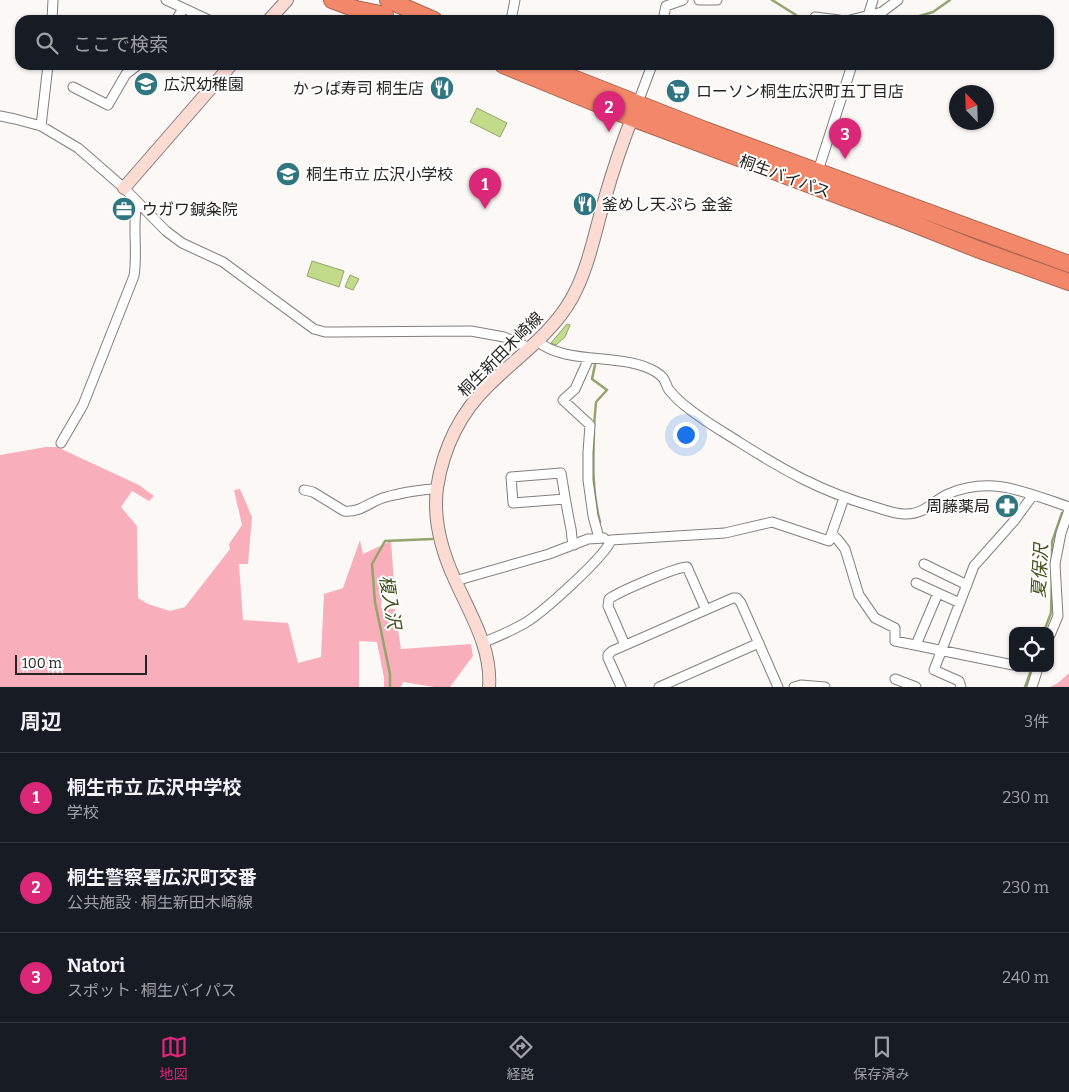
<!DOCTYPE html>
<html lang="ja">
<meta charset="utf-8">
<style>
body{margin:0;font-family:Bitter,"Noto Sans JP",serif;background:#20242c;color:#f1f3f6}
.controls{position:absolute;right:15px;bottom:15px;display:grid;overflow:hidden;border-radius:10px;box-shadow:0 1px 4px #0004}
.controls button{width:45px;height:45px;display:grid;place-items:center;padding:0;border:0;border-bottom:1px solid #363941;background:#171b24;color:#f1f3f6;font:25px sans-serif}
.compass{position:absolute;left:949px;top:85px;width:45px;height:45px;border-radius:50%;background:#171b24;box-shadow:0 1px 4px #0004;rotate:337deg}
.scale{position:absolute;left:15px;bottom:12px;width:132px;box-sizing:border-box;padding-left:5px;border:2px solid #252423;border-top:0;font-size:14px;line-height:18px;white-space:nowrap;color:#252423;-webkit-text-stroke:4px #fff;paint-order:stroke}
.you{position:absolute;left:685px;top:434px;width:18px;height:18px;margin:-12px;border:4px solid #fff;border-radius:50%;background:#1a73e8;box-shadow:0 0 0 8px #1a73e833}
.badge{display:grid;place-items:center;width:32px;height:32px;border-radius:50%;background:#db2777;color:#fff;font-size:16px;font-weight:700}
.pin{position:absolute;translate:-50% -41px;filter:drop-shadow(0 1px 2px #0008)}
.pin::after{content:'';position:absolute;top:26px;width:18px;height:15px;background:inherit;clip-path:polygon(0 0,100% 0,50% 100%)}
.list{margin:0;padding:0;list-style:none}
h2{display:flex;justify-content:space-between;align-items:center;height:65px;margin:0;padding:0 20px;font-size:21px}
h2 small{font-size:16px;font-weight:400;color:#9ea1a6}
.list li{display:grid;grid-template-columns:32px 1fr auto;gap:15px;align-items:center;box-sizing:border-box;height:90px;padding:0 20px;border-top:1px solid #363941}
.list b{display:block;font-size:19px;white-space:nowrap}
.list p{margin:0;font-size:16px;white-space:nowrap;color:#9ea1a6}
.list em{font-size:16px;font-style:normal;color:#9ea1a6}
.icon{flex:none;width:28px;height:28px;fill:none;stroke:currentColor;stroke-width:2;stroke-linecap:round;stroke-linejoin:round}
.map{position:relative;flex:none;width:1069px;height:687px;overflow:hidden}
.search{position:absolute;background:#171b24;box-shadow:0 1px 4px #0004;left:15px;right:15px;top:15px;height:55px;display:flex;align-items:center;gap:12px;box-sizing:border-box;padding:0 18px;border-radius:15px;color:#9ea1a6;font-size:19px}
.sheet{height:335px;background:#171b24}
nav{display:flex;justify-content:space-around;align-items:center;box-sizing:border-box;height:70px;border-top:1px solid #363941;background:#171b24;font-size:14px;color:#9ea1a6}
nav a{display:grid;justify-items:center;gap:2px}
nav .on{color:#db2777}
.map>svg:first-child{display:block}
.forest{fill:#f8afbb}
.water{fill:#c2db8b;stroke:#93a46c}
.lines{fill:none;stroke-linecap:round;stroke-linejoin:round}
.stream{stroke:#93a46c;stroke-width:2.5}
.street-casing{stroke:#827f7d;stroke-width:11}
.secondary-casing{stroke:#827f7d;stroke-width:14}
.highway-casing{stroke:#aa6550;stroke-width:18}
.street{stroke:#fff;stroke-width:9}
.secondary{stroke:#fbdbd2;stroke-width:12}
.highway{stroke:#f28869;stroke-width:16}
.labels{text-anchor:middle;stroke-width:4;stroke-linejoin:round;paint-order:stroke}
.poi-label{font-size:16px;fill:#252423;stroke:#fff;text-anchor:start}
.street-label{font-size:16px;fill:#252423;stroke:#fff}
.water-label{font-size:18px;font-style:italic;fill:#43521a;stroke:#fff}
</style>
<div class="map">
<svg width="1069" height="687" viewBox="0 0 1069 687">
<rect width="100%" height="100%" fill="#fcf8f5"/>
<!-- forest -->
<path class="forest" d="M46,447h11l82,38 15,11 -5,5 -17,-10 -11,16 16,19 1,72 10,6 22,7 15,-4 45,-58 -1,-5 13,-19 -8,-35 6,-1 12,28 -4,47h-9l4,56 45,3 10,40 23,-6 3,-63 19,-6 17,-48 3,14 28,-13 3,41 -11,3 -2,23 14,1 6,40 70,-5 2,12 -23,31h-16l-31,-5 -2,5h-17v-9l-7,-36 -18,-1v46h-359v-232z
M1069,673v14h-19l8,-4z"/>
<!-- water -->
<path class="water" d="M477,108l30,15 -7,14 -30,-15z
M312,261l32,10 -5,16 -32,-11z
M350,275l9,4 -6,11 -8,-3z
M567,324l3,1 -5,12 -9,8 -5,-2z"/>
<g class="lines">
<!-- stream -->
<path class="stream" d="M772,0l24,15
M906,20l27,-8 17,-12
M594,426l2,-24 11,-12 -15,-11 3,-14
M594,432c-1,30 -2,60 6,90
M1052,558v-16l10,-29
M1044,631l7,-18 1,-37
M390,687v-13l-15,-72 -3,-38 13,-23 47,-2
M1025,687l7,-19"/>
<!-- street casing -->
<g class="street-casing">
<path id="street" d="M166,0l43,20
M699,0h18
M815,17l24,3
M867,19l6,-19
M52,20l1,-20
M176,20l7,-11
M511,20l4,-20
M663,20l3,-14 17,-6
M850,20l32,-8 16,-12
M73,87l35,18 18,-31 12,-9
M637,105l15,-40
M0,116l15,3 26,7 37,22 46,40 42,43 16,12 41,19 91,67 11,3h10l136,-1 33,6 26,11
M41,126l7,-61
M817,174l35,-109
M537,341c30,25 87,11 119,31 11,7 8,10 13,18 6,7 12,13 19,18 16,13 34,23 51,34 46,29 83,50 136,65 9,3 20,7 29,7 21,1 28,-13 44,-20 44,-19 79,-1 121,13
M589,358l-14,31 -12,11 27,25 -2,27v28l5,36 6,22
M61,443l22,-38 51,-129c4,-25 -2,-50 3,-74
M304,490l9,2 31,19c17,2 26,-10 42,-14 11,-3 40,-9 51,-8
M565,499l-52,4 -2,-26 50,-4c3,18 6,37 10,56 1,5 0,10 3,16
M832,534l6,6 7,9 14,46 16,23 20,10v13l118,24
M924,564l43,21
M455,581l94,-27 39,-15 16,-1
M916,583l44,20
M1050,635l8,-19 -3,-52 6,-31 8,-23
M482,643c15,-6 29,-12 43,-20 17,-10 80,-66 86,-83l114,-7 47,-11 57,19 15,-43
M625,645l-17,-39 1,-7c9,-7 67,-32 78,-32l19,43
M916,645l22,-52
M895,679l21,8
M621,687l-13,-29v-3l4,-4 121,-53h4l4,5 37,84
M659,687l100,-44
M794,687l7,-2 24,2
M961,687l-2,-6 -25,-11 40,-104 40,-45 19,-26
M1032,687l6,-19"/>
</g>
<!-- secondary casing -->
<g class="secondary-casing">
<path id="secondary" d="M269,20l18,-20
M124,188l107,-123
M489,687c3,-39 -19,-73 -34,-107 -13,-28 -22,-61 -18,-92 6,-39 23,-75 52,-103 28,-28 63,-51 83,-87 16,-29 22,-62 31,-93 9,-32 19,-63 32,-94"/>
</g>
<!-- highway casing -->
<g class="highway-casing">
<path id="highway" d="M332,0l24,9 29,6
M388,0l46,20
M503,65l129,53 272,102 73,29 92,33
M540,65l165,65 364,134"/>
</g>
<!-- street -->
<use href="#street" class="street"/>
<!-- secondary -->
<use href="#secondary" class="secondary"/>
<!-- highway -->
<use href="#highway" class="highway"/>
</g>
<!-- icons -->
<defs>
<g id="school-disc" transform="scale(1.25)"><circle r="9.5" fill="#2f7681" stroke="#fff"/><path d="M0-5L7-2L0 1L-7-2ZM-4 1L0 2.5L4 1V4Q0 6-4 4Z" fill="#fff"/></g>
<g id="restaurant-disc" transform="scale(1.25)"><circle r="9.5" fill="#2f7681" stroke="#fff"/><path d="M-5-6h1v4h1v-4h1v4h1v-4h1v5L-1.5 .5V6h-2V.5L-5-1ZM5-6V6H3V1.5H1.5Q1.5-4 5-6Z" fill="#fff"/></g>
<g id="supermarket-disc" transform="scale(1.25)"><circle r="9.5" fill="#2f7681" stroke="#fff"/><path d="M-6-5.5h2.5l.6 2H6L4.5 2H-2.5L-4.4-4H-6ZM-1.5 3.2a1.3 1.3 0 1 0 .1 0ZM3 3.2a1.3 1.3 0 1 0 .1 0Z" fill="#fff"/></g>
<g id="office-disc" transform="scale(1.25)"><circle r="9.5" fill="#2f7681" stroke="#fff"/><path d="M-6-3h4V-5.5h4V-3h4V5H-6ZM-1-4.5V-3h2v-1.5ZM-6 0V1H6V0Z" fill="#fff"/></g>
<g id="pharmacy-disc" transform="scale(1.25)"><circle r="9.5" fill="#2f7681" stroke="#fff"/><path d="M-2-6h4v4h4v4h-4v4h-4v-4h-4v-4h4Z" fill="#fff"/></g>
</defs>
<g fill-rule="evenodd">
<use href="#school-disc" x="146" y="84"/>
<use href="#restaurant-disc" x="442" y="88"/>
<use href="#supermarket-disc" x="678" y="91"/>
<use href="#school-disc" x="288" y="174"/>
<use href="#restaurant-disc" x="585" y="204"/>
<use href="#office-disc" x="124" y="209"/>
<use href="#pharmacy-disc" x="1007" y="506"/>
</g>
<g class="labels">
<!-- poi labels -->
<g class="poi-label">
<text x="164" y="90">広沢幼稚園</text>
<text x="424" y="94" text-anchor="end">かっぱ寿司 桐生店</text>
<text x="696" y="97">ローソン桐生広沢町五丁目店</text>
<text x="306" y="180">桐生市立 広沢小学校</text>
<text x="602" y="210">釜めし天ぷら 金釜</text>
<text x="142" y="215">ウガワ鍼粂院</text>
<text x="990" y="512" text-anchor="end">周藤薬局</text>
</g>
<!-- street labels -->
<g class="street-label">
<text transform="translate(785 176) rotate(20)" y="6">桐生バイパス</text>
<text transform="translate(500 354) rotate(-45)" y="6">桐生新田木崎線</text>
</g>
<!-- water labels -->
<g class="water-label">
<text transform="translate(1040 571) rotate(-87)" y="6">夏保沢</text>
<text transform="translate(390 602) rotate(81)" y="6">榎入沢</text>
</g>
</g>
</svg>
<div class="controls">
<button><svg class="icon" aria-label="locate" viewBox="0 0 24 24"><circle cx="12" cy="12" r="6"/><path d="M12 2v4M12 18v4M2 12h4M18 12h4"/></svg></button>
</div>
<svg class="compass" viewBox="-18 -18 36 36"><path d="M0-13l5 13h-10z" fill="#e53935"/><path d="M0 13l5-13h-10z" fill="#9ea1a6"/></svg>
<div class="scale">100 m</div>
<div class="you"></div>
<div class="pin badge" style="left:485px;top:209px">1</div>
<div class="pin badge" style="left:609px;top:132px">2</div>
<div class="pin badge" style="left:845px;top:159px">3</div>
<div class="search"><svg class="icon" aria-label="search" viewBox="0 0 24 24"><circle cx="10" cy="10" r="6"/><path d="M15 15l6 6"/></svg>ここで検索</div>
</div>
<section class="sheet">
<h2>周辺<small>3件</small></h2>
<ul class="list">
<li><span class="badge">1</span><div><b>桐生市立 広沢中学校</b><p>学校</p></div><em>230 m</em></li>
<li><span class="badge">2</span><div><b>桐生警察署広沢町交番</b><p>公共施設 · 桐生新田木崎線</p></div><em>230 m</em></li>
<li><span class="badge">3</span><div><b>Natori</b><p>スポット · 桐生バイパス</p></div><em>240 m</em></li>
</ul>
</section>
<nav>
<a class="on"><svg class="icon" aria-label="map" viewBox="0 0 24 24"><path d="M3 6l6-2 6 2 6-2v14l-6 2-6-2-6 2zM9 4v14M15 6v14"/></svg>地図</a>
<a><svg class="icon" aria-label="directions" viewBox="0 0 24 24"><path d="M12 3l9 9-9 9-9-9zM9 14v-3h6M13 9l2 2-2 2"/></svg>経路</a>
<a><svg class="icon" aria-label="saved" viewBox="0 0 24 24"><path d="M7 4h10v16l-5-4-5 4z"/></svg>保存済み</a>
</nav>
